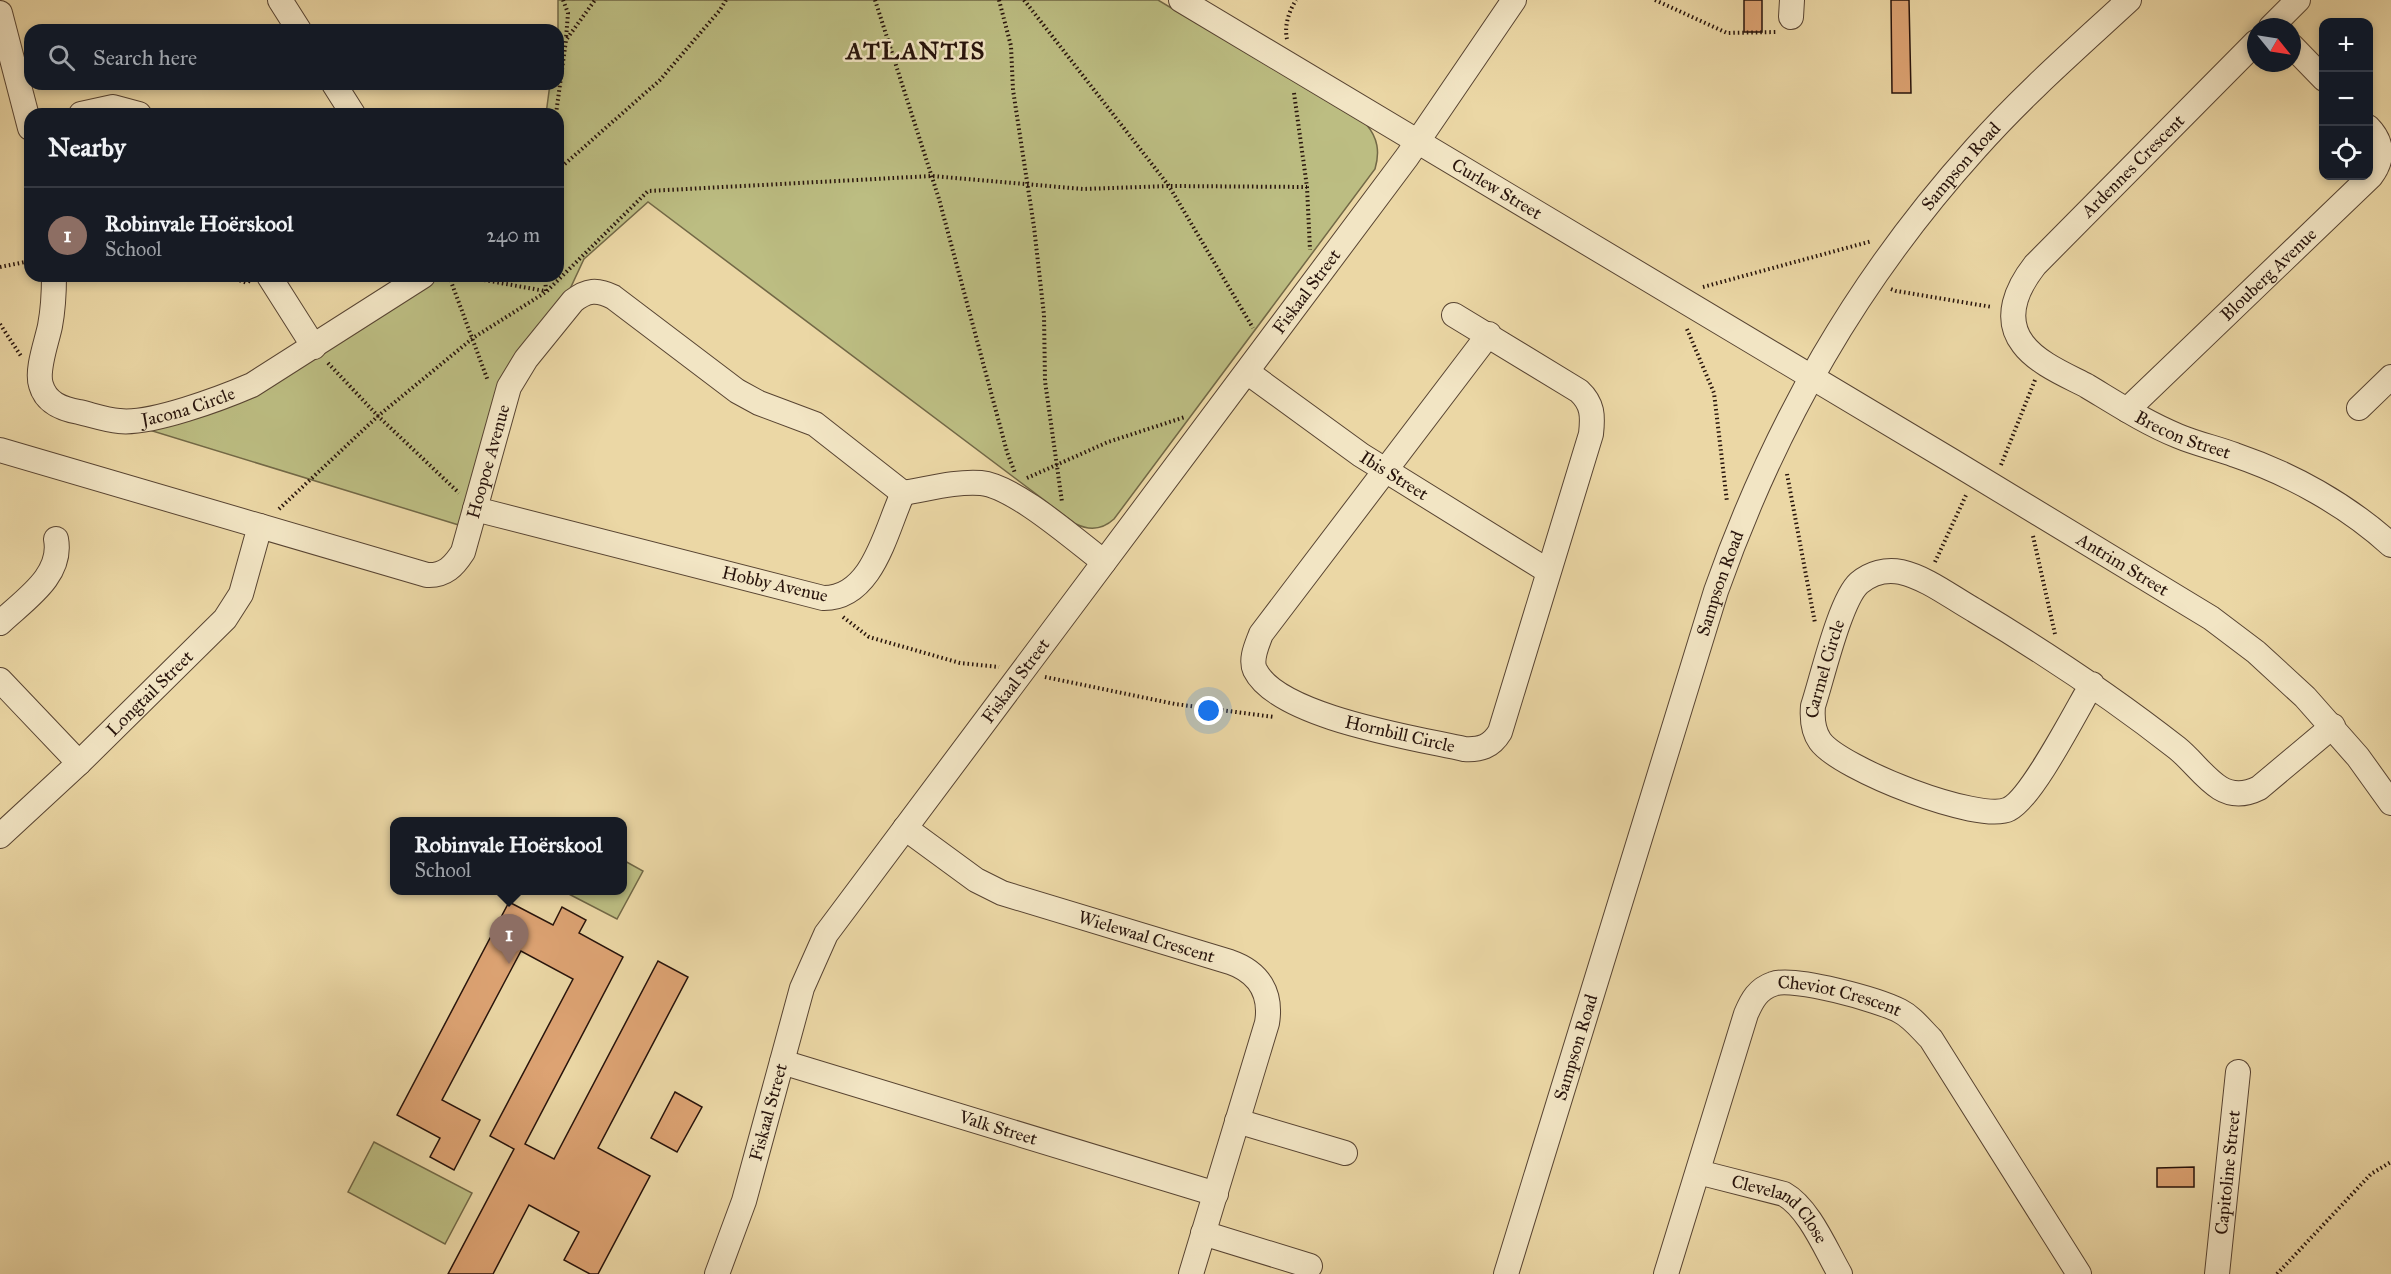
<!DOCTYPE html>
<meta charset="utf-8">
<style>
body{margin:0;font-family:"IM FELL Great Primer",serif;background:#20242c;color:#f1f3f6}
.controls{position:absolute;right:18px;top:18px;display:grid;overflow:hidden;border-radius:12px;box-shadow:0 3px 9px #0003}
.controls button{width:54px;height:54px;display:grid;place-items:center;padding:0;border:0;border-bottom:2px solid #363941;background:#171b24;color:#f1f3f6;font:30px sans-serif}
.compass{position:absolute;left:2247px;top:18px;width:54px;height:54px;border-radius:50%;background:#171b24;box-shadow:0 3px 9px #0003;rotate:120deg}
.you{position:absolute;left:1209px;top:711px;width:21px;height:21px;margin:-15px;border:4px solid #fff;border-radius:50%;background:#1a73e8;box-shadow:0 0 0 9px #1a73e833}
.badge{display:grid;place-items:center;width:39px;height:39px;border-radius:50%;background:#0f766e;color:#fff;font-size:20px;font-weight:700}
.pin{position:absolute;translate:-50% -50px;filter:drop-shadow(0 2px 3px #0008)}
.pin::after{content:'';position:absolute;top:32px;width:21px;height:18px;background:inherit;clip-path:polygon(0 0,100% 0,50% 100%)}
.popup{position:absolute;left:390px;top:817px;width:237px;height:78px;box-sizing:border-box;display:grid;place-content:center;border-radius:12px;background:#171b24;filter:drop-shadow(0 2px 4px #0005);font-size:20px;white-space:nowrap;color:#9ea1a6}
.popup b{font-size:22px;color:#f1f3f6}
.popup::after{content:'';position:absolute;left:50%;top:100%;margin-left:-12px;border:12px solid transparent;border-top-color:#171b24}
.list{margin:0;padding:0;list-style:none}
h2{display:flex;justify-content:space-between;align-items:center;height:78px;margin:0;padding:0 24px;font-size:26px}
h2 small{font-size:20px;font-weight:400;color:#9ea1a6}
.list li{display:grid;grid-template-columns:39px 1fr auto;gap:18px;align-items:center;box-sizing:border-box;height:96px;padding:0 24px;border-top:2px solid #363941}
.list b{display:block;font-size:22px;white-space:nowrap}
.list p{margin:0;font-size:20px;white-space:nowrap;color:#9ea1a6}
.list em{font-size:20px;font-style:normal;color:#9ea1a6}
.icon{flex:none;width:33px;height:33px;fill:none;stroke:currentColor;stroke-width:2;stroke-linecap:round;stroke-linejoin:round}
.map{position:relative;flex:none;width:2391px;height:1274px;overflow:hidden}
.search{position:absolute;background:#171b24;box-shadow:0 3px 9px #0003;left:24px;top:24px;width:540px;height:66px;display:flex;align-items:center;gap:15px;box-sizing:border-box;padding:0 21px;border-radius:18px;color:#9ea1a6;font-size:22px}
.panel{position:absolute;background:#171b24;box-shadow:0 3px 9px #0003;left:24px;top:108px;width:540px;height:174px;border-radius:18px}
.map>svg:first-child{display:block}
.green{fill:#bcbd82;stroke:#726846;stroke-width:1.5}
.building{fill:#dda373;stroke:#27130b;stroke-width:1.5}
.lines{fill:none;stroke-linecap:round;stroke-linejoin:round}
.minor-casing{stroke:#584432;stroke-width:26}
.path{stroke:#27130b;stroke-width:4;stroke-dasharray:1.5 3;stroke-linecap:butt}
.minor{stroke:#f2e5c4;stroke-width:24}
.labels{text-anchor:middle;stroke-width:5;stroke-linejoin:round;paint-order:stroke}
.street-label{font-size:18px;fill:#27130b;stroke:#f2e5c4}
.district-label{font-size:24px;font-weight:bold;letter-spacing:1.5px;fill:#27130b;stroke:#f2e5c4}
</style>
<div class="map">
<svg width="2391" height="1274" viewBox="0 0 2391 1274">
<rect width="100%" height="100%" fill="#ebd7a5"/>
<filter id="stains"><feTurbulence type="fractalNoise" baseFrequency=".00333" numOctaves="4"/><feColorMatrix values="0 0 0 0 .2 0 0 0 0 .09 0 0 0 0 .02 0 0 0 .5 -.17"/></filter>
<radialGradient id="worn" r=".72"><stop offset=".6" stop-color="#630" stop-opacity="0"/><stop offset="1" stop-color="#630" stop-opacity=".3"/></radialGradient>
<!-- green -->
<path class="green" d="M558,0h600l208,124c12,14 14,28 9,45l-261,350c-12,11 -24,12 -38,5l-428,-322 -64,57 -15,32 -56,73 -51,162 -316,-97 109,-35 185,-118h118v-162h-12l4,-30h8z
M623,860l20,11 -26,48 -54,-28 60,-1z
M374,1142l98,51 -27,51 -97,-52z"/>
<!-- building -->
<path class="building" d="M1744,0h18v32h-18z
M1891,0h18l2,93h-19z
M509,902l44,23 9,-18 24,13 -7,13 44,24 -98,187 29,15 104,-198 30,16 -90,171 52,28 -52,98h-8l-26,-14 15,-28 -50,-27 -36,69h-45l66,-125 -24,-13 83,-157 -52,-28 -79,149 38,20 -26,50 -24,-13 10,-19 -43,-23z
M675,1092l27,15 -25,45 -26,-14z
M2194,1167v20h-37v-19z"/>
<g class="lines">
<!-- minor casing -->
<g class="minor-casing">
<g id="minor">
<path d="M280,0l19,30"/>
<path id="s1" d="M1181,0l771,461 259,157 45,34 49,45 53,60 33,46"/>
<path d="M0,13l30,115"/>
<path d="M1791,17l1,-17"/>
<path d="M2271,27l27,-27"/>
<path id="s2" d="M2256,42l-221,223c-18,23 -32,53 -12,79 14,19 43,31 64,42 30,18 59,37 91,50 19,8 38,12 57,19 56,19 112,50 156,90"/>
<path d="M2292,46l32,33"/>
<path d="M334,84l19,30"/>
<path d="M81,114l32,-7 26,7"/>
<path id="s3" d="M54,276c0,17 -1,34 -4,50 -3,15 -14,44 -9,59 5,18 21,24 38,27 13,3 27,8 40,9 31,4 103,-23 133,-36l171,-109"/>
<path d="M269,276l45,71"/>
<path d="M1454,315l125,76c14,13 14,25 12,43l-91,298c-9,15 -20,18 -36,17 -49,-11 -186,-32 -209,-79 -5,-11 2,-25 6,-36l228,-300"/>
<path id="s4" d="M1247,372l114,83 187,116"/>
<path d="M2359,408l32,-31"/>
<path id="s5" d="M2127,410l244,-234c13,-17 12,-34 -3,-49"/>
<path id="s6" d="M0,450l427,125c18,1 27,-9 36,-23l46,-165 17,-28 47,-58c14,-11 24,-12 40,-4l124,94 22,12 56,21 88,69"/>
<path d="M903,493c25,-4 53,-12 78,-10 33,3 94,57 123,79"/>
<path d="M475,509l348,89c50,1 63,-69 80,-105"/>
<path d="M0,623c24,-23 63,-47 56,-84"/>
<path d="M0,680l79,83"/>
<path id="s7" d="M2092,684c-16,27 -60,114 -83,125 -29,15 -169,-40 -189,-68 -7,-10 -8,-23 -7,-35 9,-27 27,-106 46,-123 12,-10 27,-14 42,-11 26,6 50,25 73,38 70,42 138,87 203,138 15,12 27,30 43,40 13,8 27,6 39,0l74,-62"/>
<path id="s8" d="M905,828l71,52 26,13 228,69c29,10 42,31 37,61l-76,251"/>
<path id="s9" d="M0,836l79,-73 146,-144 16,-25 19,-68"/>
<path id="s10" d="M782,1062l434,132"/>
<path d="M1237,1121l108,32"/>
<path id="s11" d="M1698,1172l86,22c25,14 42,56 56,80"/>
<path d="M1203,1233l107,33"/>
<path id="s12" d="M717,1274l27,-73 58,-213 24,-54 581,-777 107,-157"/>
<path id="s13" d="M1506,1274l210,-683c59,-167 141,-311 260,-443 47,-53 101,-100 153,-148"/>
<path id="s14" d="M1666,1274l80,-260c6,-14 12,-25 27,-30 20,-8 106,16 127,27 12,6 21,18 31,28l148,235"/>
<path id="s15" d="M2217,1274l21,-202"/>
</g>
</g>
<!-- path -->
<path class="path" d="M563,0l5,13 -2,26
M875,0l64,199 68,253 8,21
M999,0l12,46 2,44 21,137 10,88 1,66 17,121
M1024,0l145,186 84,142
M1655,0l72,33 50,-1
M1287,39c-3,-13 2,-28 9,-39
M1294,93l13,94 3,63
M556,114l10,-74 29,-40
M558,170l102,-90 60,-70 6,-10
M0,267l30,-6
M227,276l20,7 3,-3
M449,276l39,105
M462,276l83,15
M545,276l1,15
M1703,287l169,-46
M1891,289l5,2 96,16
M0,324l21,32
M1687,329l27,64 13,109
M328,363l50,53 81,77
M2001,465l34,-85
M1787,474l28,149
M1027,478l81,-36 77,-25
M279,509l99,-93 95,-78 73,-46 102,-101 284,-15 151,13 86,-3 138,1
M2033,536l22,98
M1935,562l32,-69
M843,617l26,20 91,26 39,4
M1045,677l130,27 99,13
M2277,1274l94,-100 20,-12"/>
<!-- minor -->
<use href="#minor" class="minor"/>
</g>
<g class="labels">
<!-- street labels -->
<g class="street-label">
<text transform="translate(2133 166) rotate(-45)" y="6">Ardennes Crescent</text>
<text dy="6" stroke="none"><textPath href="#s13" startOffset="1208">Sampson Road</textPath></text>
<text dy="6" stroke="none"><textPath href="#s1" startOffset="368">Curlew Street</textPath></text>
<text dy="6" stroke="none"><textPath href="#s5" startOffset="196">Blouberg Avenue</textPath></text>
<text dy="6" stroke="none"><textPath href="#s12" startOffset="1160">Fiskaal Street</textPath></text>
<text dy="6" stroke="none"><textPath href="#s3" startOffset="272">Jacona Circle</textPath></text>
<text dy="6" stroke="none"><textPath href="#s2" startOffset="586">Brecon Street</textPath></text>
<text dy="6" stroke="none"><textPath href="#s6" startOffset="584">Hoopoe Avenue</textPath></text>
<text dy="6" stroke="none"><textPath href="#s4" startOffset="180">Ibis Street</textPath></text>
<text dy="6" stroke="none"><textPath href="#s1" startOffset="1098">Antrim Street</textPath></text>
<text transform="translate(775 584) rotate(13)" y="6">Hobby Avenue</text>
<text dy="6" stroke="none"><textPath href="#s13" startOffset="723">Sampson Road</textPath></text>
<text dy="6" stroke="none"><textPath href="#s7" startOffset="432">Carmel Circle</textPath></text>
<text dy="6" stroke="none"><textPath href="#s12" startOffset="674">Fiskaal Street</textPath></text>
<text dy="6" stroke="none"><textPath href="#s9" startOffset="207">Longtail Street</textPath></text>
<text transform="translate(1400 734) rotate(13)" y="6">Hornbill Circle</text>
<text dy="6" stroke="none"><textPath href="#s8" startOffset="268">Wielewaal Crescent</textPath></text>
<text dy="6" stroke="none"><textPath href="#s14" startOffset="382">Cheviot Crescent</textPath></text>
<text dy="6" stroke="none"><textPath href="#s13" startOffset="237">Sampson Road</textPath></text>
<text dy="6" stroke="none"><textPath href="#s12" startOffset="170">Fiskaal Street</textPath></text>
<text dy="6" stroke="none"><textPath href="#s10" startOffset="226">Valk Street</textPath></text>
<text dy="6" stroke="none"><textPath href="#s15" startOffset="102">Capitoline Street</textPath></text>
<text dy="6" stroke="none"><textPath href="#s11" startOffset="93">Cleveland Close</textPath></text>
</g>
<!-- district labels -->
<g class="district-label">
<text x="916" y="59">ATLANTIS</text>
</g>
</g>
<rect width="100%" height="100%" filter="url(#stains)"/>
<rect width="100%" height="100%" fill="url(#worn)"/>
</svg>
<div class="controls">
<button>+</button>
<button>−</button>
<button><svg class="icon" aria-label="locate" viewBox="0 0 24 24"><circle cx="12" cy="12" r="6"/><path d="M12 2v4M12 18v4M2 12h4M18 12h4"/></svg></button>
</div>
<svg class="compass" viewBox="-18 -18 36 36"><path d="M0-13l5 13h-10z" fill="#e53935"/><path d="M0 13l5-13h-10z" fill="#9ea1a6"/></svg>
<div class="you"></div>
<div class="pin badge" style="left:509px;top:964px;background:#8d6e63">1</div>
<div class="popup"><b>Robinvale Hoërskool</b>School</div>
<div class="search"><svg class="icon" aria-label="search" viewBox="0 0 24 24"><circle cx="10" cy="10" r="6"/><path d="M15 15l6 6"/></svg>Search here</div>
<section class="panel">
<h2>Nearby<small></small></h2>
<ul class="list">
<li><span class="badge" style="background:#8d6e63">1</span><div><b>Robinvale Hoërskool</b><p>School</p></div><em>240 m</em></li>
</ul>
</section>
</div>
